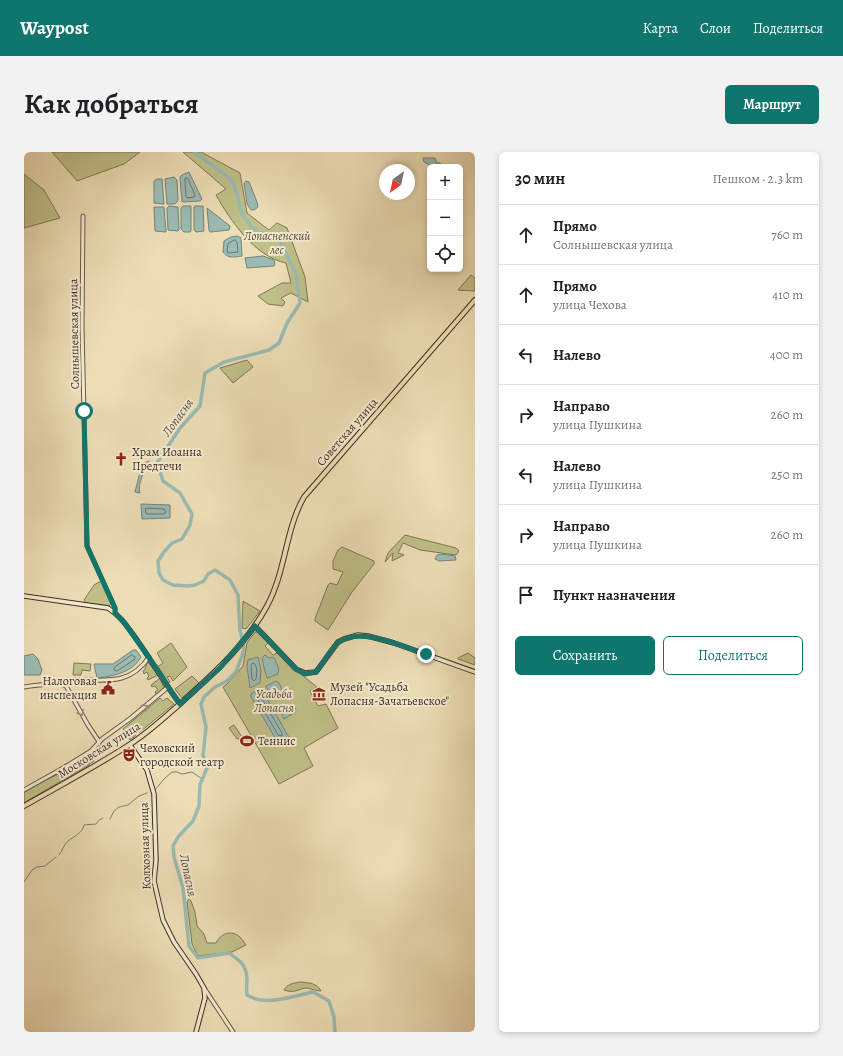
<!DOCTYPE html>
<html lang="ru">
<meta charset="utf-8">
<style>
body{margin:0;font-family:Alegreya,serif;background:#f2f2f2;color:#202124}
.controls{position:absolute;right:12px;top:12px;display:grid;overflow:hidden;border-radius:6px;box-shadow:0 2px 6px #0003}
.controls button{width:36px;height:36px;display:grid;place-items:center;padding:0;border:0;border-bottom:1px solid #e0e0e0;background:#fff;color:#202124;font:20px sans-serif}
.compass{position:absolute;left:355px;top:12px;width:36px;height:36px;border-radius:50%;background:#fff;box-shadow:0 2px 6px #0003;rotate:213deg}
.stop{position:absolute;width:12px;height:12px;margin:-9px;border:3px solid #0f766e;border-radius:50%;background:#fff}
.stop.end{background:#0f766e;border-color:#fff;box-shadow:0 1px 4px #0008}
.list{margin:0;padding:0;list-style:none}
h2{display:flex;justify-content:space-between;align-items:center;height:52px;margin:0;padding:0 16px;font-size:17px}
h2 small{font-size:13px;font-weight:400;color:#757577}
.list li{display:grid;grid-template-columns:26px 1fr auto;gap:12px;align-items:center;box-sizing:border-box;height:60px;padding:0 16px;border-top:1px solid #e0e0e0}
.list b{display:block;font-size:15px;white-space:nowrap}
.list p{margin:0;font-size:13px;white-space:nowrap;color:#757577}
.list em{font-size:13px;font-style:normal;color:#757577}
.actions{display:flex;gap:8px;padding:12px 16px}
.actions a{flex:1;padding:9px 0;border:1px solid #0f766e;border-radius:6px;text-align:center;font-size:14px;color:#0f766e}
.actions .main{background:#0f766e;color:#fff}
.icon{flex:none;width:22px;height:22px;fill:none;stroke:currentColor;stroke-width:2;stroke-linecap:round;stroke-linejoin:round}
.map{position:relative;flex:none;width:451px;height:880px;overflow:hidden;border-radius:6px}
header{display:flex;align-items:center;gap:24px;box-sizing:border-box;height:56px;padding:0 20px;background:#0f766e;color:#fff}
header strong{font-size:19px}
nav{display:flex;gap:22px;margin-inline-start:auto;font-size:14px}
.intro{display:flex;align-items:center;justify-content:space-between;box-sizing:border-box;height:96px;padding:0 24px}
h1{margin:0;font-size:28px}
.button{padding:10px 18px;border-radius:6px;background:#0f766e;color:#fff;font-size:14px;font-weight:700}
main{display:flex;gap:24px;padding:0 24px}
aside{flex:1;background:#fff;border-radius:6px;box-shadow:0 2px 6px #0003}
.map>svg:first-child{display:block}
.green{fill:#bfbf88;stroke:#807656}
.water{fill:#9abbb4;stroke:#76827a}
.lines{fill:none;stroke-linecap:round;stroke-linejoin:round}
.shore{stroke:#6d746c;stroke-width:1}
.stream{stroke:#76827a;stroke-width:1}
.river{stroke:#9abbb4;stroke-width:3.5}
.tertiary-casing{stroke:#6b5948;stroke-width:5}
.secondary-casing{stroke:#402d24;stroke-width:5.5}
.primary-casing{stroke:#402d24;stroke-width:6}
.tertiary{stroke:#f3e9cf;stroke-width:3}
.secondary{stroke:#f3e9cf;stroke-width:3.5}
.primary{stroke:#ecddb5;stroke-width:4}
.oneway{stroke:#9a8b7a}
.route{stroke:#0f766e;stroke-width:5}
.labels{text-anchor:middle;stroke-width:4;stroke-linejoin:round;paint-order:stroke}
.park-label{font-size:12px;font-style:italic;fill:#594a38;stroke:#f3e9cf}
.street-label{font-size:12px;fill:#402d24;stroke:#f3e9cf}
.poi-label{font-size:12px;fill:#402d24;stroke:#f3e9cf;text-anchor:start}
.water-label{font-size:13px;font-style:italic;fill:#565048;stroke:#f3e9cf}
</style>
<header>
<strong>Waypost</strong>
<nav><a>Карта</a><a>Слои</a><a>Поделиться</a></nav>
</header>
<div class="intro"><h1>Как добраться</h1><a class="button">Маршрут</a></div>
<main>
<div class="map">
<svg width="451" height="880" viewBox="0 0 451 880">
<rect width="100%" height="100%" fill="#ecddb5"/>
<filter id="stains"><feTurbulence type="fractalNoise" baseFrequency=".005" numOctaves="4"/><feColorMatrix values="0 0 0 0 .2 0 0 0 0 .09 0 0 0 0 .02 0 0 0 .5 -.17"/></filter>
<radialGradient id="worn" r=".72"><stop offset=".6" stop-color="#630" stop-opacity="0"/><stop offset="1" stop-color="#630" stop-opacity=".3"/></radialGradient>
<!-- green -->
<path class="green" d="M28,0h88l-16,12 -47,17z
M159,0h18l39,21 7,40 22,17 8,-7 10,5 18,49 3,25 -17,-9 -10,5 4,4 -2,4 -15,-2 -10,-8 24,-13h9l-5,-20c-31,-6 -56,-43 -70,-68l10,-6z
M0,22l20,16 16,28 -36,10z
M447,123l4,3v13l-17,-1z
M223,208l6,7 -20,16 -13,-15z
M381,383l51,13 3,3 -3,4 -36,-5 -17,-7 -5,10 6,2 -12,6 1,-8 -8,9 3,-9z
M318,395l32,14v3l-22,28 -24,38 -13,-9v-2l13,-34 2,-2 7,2 6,-13 -10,-3v-8l5,-11z
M77,429l11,22 -3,3 -23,-3 -2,-3 10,-15z
M219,449l17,10 -14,18 -4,-1z
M231,480h5l9,10 -4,4 8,9 6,-3 18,19 20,16 -7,4 8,15 8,-2 12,24 -34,20 9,18 -34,18 -56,-97 4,-3 16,-18 4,-23z
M147,491l16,24 -14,14 -3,-5 -3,1 3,5 -2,1 -11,-16 6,-4 -6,-10z
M444,501l7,5v7l-17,-6v-1z
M124,510l10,13 -10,5 -1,-2 2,-2 -2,-4 -3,2 -1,-3 2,-1v-2z
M50,511l17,1 -1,7 -8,-1 -1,5h-8z
M168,524l7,7 -17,15 -7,-9z
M136,526l4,10 -7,7 -2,-3 3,-2 -3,-4 -3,1 -1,-2z
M136,546l3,3 4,-3 7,6 -44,36 -7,-11z
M210,573l10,15 3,-2 4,4 -7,5 -6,-9 -1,1 -8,-11z
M65,602l5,7 -5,3v1l-65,38v-10l4,-4 44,-22v-2z
M165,747l2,2 4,11 2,14 7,8 3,9h9c4,-9 15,-14 24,-6 2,2 4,5 6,8l-14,7 -34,4 -6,-12 -5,-42z
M277,830c8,1 16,1 20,9 -5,0 -9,-2 -14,-3 -8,0 -11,6 -23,2 3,-6 10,-7 17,-8z"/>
<!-- water -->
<path class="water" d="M399,6h12l2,5h3l3,4h-10l-9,-5z
M165,20l13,27 -2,2 -18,1 -2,-25 2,-2z
M150,25l3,3 1,21 -3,3h-8l-2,-25z
M133,27h5l2,25 -10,-1v-22z
M222,29l3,1 8,20 1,5 -4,3h-3l-4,-6 -3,-21z
M145,54l9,1 1,23 -1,1 -10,-1 -1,-22z
M159,54h8v25l-1,1h-6l-3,-3v-21z
M171,54h8l1,25 -8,1 -2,-2v-23z
M130,55h10l2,25 -11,-1z
M183,56l23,18 -1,4 -19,2 -1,-2z
M213,84l4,2 1,18c-7,1 -14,3 -19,-4l1,-11 7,-4z
M239,104l11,4 1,4 -1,2 -27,2 -2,-10z
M125,309v1c-4,8 -12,22 -9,31l-5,-1 7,-28z
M117,352l29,1v13l-28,1z
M418,402l13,2 1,4 -17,1 -4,-2 2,-4z
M109,498h3l5,7c-9,16 -28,19 -44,21l-3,-14h19z
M9,502l5,5 4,11 -2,5h-16v-19z
M241,503l4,3 4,-1c3,4 7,11 5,17l-10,4h-1c-2,-6 -4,-14 -5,-20z
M234,505l3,13 -1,13 -10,5 -3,-22 1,-6z
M252,529l3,2 4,9 -11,7 -6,-13z
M237,536l26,46 2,3 -2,2 -10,2 -26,-44v-3z
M267,552l3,2 2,4 -2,3 -10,6 -4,-8z"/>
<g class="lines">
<!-- shore -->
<path class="shore" d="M162,26l2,1 7,16 -1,2 -7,1 -1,-1 -1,-17z
M211,88l2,2 1,10 -10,1 -1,-2 1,-7z
M122,356l18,1 2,3 -2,2h-16l-2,-1z
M108,503l3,2v2l-18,12 -3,-1v-2z
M229,511l2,1 2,6 -1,9 -2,2 -2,-2 -1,-13z
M235,542l23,39v3l-4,-1 -22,-38 1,-2z"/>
<!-- stream -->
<path class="stream" d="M131,638l9,-11 8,-7h5l5,2 10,-2 10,7
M86,667l4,-8 5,-4 9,-2 11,-9 8,-3
M35,703c4,-4 4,-10 9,-14 6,-5 14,-7 16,-16l12,-1 3,-4 4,-2
M0,730l8,-12 5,-3 8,-1 11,-9"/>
<!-- river -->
<path class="river" d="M170,0l37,27 6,15 5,20 13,17 23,6 18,37 4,29 -13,20 -8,20 -10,7 -45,12 -19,11 -5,33 -20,22 -23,35 6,18 17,12 12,21 -2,11 -8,14 -10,4 -8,9 -6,9 1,12 4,7 10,5 15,1 7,-1 9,-4 4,-7 7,-4 15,10 8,15 2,35 4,17 -2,9 -6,16 -9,9 -12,6 -11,10 -3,7 5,23 -3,28 4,13 -7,17 -1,21 -6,15 -15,16 -5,9 1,11 9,31 6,58 9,12 31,-5c11,8 17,11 18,26 0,5 -1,10 0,16 19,12 46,1 66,-3l16,9 5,16 1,15"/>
<!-- tertiary casing -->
<g class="tertiary-casing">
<path id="tertiary" d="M59,64l-1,111 5,219 28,62v5
M34,531l8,3 22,39 10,15 1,4
M0,535c10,-2 21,-2 31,-4 4,-1 7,-3 12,-3 32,-2 61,9 82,-23
M0,638l41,-23 26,-16 11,-12 29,-21 37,-31
M180,836l29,44"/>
</g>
<!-- secondary casing -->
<g class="secondary-casing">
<path id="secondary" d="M0,444l84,12c13,8 20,20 29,32 15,21 27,43 43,64
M231,474l41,43 9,4 11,-1 22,-30 6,-3 14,-4 10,1 26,7 81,29
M106,593l17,25 7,24 2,66 -2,21 9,39 11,22 22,32 8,14 1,10 -9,34"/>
</g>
<!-- primary casing -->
<g class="primary-casing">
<path id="primary" d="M0,654c35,-20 71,-39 105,-61 19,-12 35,-27 52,-42 32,-29 65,-58 86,-97 19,-35 18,-76 37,-109l171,-197"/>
</g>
<!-- tertiary -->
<use href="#tertiary" class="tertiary"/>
<!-- secondary -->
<use href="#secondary" class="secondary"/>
<!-- primary -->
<use href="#primary" class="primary"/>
</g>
<!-- one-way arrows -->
<defs><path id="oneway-chevron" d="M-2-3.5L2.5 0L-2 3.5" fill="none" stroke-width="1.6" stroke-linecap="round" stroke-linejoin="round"/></defs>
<g class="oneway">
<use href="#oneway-chevron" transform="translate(121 555) rotate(-39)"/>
<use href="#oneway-chevron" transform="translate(57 561) rotate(60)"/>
</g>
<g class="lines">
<!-- route -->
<path class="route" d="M60,259l3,135 28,62v5l9,9 37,53 7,12 12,17 40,-36 35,-42 41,43 9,5 11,-2c8,-9 13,-22 23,-30 20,-16 65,5 87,12"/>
</g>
<!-- icons -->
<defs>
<g id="church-bare" transform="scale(1.08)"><path d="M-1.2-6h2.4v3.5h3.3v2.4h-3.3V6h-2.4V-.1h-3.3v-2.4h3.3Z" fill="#8f2418" stroke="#f3e9cf" stroke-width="2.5" paint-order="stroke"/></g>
<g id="civic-bare" transform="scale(1.08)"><path d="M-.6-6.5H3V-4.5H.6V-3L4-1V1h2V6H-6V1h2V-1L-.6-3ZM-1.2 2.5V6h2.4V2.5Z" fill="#8f2418" stroke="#f3e9cf" stroke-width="2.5" paint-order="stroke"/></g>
<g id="museum-bare" transform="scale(1.08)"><path d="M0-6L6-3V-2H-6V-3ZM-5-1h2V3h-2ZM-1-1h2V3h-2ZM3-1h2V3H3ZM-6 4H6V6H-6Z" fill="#8f2418" stroke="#f3e9cf" stroke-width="2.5" paint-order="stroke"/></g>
<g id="stadium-bare" transform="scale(1.08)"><path d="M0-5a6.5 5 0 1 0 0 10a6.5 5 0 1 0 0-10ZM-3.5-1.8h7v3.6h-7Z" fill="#8f2418" stroke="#f3e9cf" stroke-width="2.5" paint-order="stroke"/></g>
<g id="theatre-bare" transform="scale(1.08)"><path d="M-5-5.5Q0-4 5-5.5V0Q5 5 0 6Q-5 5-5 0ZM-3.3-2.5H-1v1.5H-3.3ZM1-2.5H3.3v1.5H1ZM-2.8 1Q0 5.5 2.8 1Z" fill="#8f2418" stroke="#f3e9cf" stroke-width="2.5" paint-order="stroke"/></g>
</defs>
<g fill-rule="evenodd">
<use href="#church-bare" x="97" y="307"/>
<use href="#civic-bare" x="84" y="536"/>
<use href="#museum-bare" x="295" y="542"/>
<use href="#stadium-bare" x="223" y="589"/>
<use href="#theatre-bare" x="105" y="603"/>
</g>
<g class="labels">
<!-- park labels -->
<g class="park-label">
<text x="253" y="88">Лопасненский<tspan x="253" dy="14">лес</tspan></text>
<text x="250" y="546">Усадьба<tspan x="250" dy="14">Лопасня</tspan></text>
</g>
<!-- street labels -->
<g class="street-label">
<text transform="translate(50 182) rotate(-91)" y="4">Солнышевская улица</text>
<text transform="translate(323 280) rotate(-49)" y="4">Советская улица</text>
<text transform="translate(75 598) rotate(-32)" y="4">Московская улица</text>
<text transform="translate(121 694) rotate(-92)" y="4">Колхозная улица</text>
</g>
<!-- poi labels -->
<g class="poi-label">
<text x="108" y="304">Храм Иоанна<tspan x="108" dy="14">Предтечи</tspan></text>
<text x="73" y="533" text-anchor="end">Налоговая<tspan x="73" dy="14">инспекция</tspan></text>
<text x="306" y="539">Музей "Усадьба<tspan x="306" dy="14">Лопасня-Зачатьевское"</tspan></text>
<text x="234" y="593">Теннис</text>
<text x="116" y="600">Чеховский<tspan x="116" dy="14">городской театр</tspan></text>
</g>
<!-- water labels -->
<g class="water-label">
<text transform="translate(153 265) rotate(-54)" y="5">Лопасня</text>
<text transform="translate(165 723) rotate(78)" y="5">Лопасня</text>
</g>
</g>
<rect width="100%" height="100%" filter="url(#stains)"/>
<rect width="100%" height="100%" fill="url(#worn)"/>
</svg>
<div class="controls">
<button>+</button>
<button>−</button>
<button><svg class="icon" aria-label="locate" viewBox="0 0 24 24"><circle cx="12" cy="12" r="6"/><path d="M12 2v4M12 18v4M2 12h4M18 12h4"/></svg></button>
</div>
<svg class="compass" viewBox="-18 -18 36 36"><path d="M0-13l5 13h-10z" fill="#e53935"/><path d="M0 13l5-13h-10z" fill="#757577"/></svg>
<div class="stop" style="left:60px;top:259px"></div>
<div class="stop end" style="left:402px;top:502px"></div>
</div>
<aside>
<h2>30 мин<small>Пешком · 2.3 km</small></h2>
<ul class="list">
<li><svg class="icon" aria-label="ahead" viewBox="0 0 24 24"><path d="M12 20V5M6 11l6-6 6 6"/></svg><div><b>Прямо</b><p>Солнышевская улица</p></div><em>760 m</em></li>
<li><svg class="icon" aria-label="ahead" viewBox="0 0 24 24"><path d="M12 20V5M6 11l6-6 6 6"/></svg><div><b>Прямо</b><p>улица Чехова</p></div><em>410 m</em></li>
<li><svg class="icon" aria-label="left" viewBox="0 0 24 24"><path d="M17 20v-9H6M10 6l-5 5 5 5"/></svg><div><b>Налево</b></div><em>400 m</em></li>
<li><svg class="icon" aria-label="right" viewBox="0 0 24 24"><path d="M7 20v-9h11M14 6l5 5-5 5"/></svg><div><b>Направо</b><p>улица Пушкина</p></div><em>260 m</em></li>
<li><svg class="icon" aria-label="left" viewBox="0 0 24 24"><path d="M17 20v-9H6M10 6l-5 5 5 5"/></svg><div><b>Налево</b><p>улица Пушкина</p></div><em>250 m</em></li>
<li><svg class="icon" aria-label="right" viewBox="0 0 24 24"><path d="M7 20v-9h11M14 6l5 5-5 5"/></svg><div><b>Направо</b><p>улица Пушкина</p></div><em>260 m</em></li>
<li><svg class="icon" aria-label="arrive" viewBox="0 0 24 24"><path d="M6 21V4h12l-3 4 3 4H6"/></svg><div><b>Пункт назначения</b></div></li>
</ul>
<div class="actions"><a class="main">Сохранить</a><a>Поделиться</a></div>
</aside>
</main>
